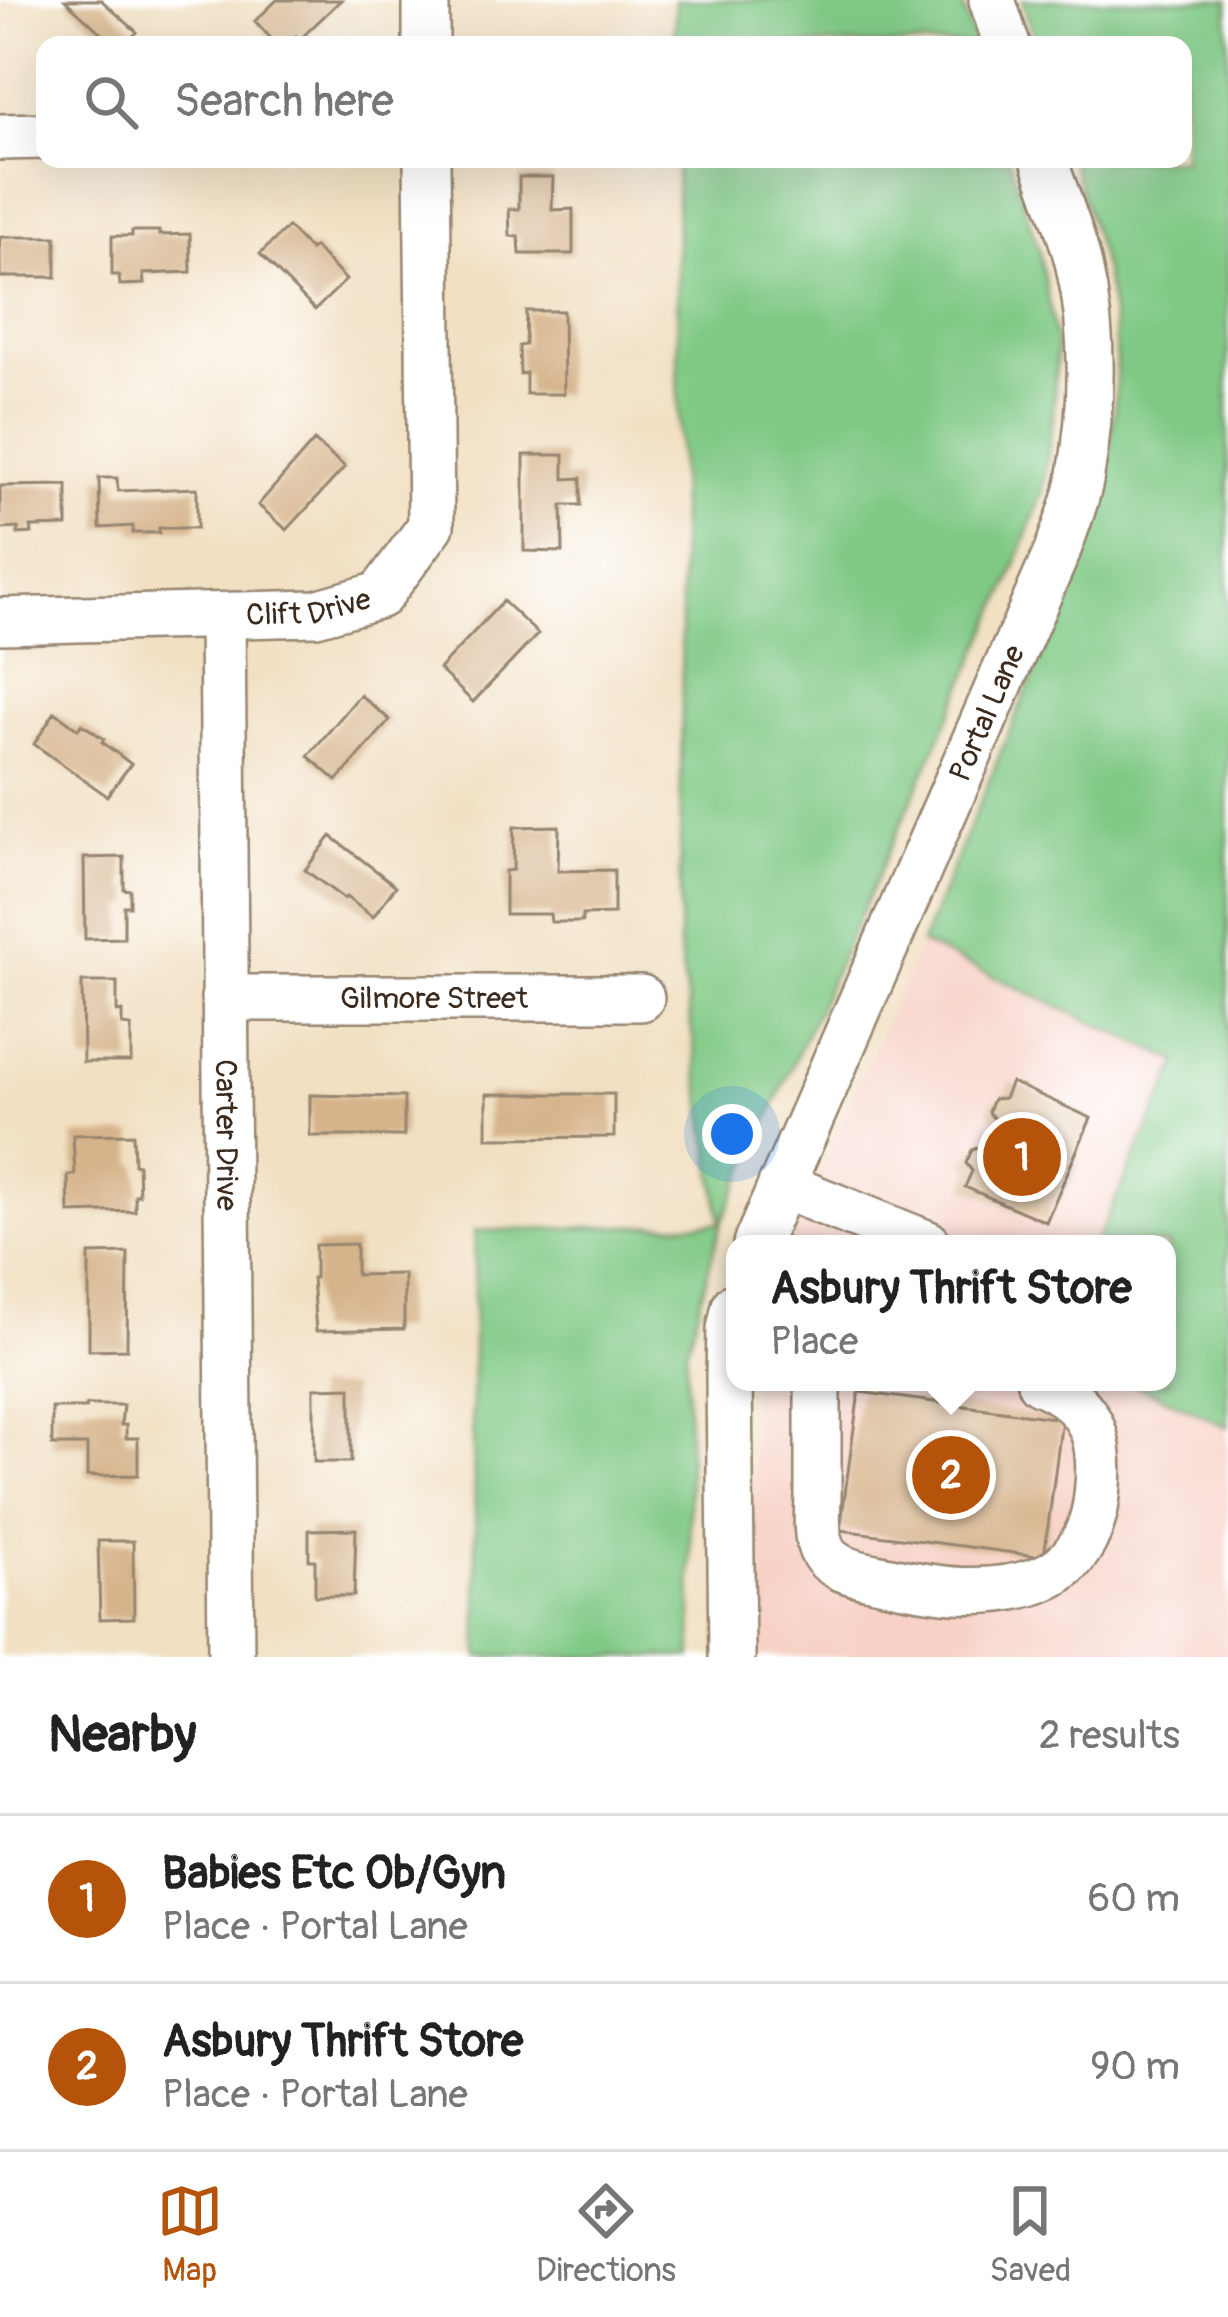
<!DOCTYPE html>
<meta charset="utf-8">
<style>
body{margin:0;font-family:Pangolin,sans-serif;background:#f2f2f2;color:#222}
.you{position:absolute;left:732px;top:1134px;width:42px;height:42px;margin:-30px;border:9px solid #fff;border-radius:50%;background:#1a73e8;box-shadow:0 0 0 18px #1a73e833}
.badge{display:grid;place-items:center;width:78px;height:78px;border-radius:50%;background:#b45309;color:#fff;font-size:39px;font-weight:700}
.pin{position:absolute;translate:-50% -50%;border:6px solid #fff;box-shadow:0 3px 12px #0006}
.popup{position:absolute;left:726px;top:1235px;width:450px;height:156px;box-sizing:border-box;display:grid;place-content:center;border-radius:24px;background:#fff;filter:drop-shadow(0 3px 9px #0005);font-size:39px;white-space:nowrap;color:#767676}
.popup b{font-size:45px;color:#222}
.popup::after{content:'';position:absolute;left:50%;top:100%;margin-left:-24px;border:24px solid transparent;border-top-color:#fff}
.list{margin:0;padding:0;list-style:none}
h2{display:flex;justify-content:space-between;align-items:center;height:156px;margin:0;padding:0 48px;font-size:51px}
h2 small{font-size:39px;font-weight:400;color:#767676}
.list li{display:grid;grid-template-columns:78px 1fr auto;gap:36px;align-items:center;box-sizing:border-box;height:168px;padding:0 48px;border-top:3px solid #e0e0e0}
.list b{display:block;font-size:45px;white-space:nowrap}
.list p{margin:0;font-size:39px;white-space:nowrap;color:#767676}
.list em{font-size:39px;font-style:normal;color:#767676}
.icon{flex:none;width:66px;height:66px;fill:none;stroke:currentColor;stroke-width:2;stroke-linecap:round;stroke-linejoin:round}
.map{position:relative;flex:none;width:1228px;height:1657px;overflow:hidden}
.search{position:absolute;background:#fff;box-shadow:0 12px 48px #0002;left:36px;right:36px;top:36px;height:132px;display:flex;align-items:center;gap:30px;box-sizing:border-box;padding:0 42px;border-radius:24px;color:#767676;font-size:45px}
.sheet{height:492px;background:#fff}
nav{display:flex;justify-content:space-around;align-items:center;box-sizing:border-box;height:168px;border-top:3px solid #e0e0e0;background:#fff;font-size:33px;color:#767676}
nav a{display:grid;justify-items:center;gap:6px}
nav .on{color:#b45309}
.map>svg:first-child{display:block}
.built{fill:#f7d1c6}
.green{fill:#80c985;stroke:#5e7a52;stroke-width:3}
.building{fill:#d6b48b}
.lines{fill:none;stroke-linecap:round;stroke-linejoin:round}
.minor-casing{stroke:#968570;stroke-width:50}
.minor{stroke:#fff;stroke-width:45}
.labels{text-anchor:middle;stroke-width:12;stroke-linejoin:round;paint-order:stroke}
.street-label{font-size:30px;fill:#3b2a1e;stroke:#fff}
</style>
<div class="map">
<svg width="1228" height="1657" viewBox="0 0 1228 1657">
<rect width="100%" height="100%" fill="#fff"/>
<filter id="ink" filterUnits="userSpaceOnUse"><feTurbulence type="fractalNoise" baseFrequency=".00833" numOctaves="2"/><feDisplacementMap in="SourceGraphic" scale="24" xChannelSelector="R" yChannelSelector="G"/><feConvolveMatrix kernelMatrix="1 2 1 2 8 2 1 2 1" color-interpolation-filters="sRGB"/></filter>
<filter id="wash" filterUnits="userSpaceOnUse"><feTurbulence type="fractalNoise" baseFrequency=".004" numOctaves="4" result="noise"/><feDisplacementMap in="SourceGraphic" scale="48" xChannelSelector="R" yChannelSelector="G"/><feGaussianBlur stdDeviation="2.7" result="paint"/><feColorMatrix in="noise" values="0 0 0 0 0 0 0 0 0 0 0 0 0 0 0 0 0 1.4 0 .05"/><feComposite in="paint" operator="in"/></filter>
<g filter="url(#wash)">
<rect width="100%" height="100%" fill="#f1e0c2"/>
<!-- built -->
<path class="built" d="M921,943l259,119 -85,182h-308z
M751,1382h379l98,45v230h-473z"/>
<!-- green -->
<path class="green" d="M675,0h286l14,45h-300z
M1022,0h206v1427l-98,-45h37v-138h-72l84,-182 -258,-119 172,-411c17,-65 29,-144 20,-211 -7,-56 -26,-109 -42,-162h112v-114h-147z
M676,159h333l30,91 18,97 -4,71 -10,73 -35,95 -287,638 -35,128 7,305h-214l-7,-248 3,-178 246,-8 -42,-276 3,-242z"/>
<g id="blocks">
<!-- building -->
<path class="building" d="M65,0h36l36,32 -12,13h-11z
M277,0h64l-42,40 -3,-4 -10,9h-9l-22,-24z
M519,177h34l-1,33 21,-1v45h-53l-1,-17 -9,-1 -1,-27h10z
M288,227l22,23 4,-3 32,33 -31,30 -55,-56z
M132,231h27v4l31,-1 1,38 -48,2 1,10 -24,1 -1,-10h-7v-39h20z
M0,237h56v40h-56z
M526,311h37l1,83h-38v-21l-6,1 -1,-28 6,-1z
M314,441l31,26 -58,63 -29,-25z
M524,455h40v24l17,-1v27h-19l1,47 -39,-1z
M99,478h18l1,13 79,-3v40h-38v5h-26v-7l-33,2z
M67,485v41l-36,1 1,6 -14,1v-6l-18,1v-43z
M503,601l35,33 -65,68 -34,-33z
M360,695l30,25 -53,61 -29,-25z
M55,712l23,17 4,-5 22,15 -2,3 29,22 -24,32 -73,-52z
M559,826l-1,45 56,-1v44l-32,1v7h-31l-1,-8h-45v-43l8,-1 1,-43z
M331,836l65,50 -23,31 -27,-20 -2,2 -39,-29z
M124,857v32l6,1v16h-6v32l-39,1 -1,-81z
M82,982h35v30l5,-1v14l9,1v36h-48z
M1011,1082l80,36 -45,104 -81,-35 7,-16 -6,-8 6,-13 5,-2 5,2 13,-30 -7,-8 5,-13 11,-1z
M487,1094h127v43l-127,1z
M310,1095l94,2v39h-94z
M133,1134l1,30 4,1 1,30h-4v16l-66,2 -1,-38h7l-2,-40z
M356,1244v31l48,-1v55l-88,2 -4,-53h3v-33z
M128,1253l-1,96 -38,1v-96z
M351,1387v75h-37v-74z
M859,1392l203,27 -18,138 -204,-27z
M86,1405h37l-2,20h5v13h12v37l-51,1v-31h-35v-37h34z
M356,1529l-2,67h-39v-36h-6v-30z
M98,1541h35l1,77 -34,1z"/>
</g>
</g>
<g filter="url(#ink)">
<use href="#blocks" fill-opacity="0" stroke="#968570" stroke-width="3"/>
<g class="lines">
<!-- minor casing -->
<g class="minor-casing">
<g id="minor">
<path d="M426,0v45"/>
<path d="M992,0l15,45"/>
<path d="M0,137l45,-1"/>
<path id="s1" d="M222,616l9,1041"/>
<path id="s2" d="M0,621l316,-8 64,-18 51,-69 -4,-367"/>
<path id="s3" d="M224,998h417"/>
<path d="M781,1185l147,59"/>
<path id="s4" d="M756,1244l301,-692c8,-23 18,-47 23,-71 12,-69 15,-146 -1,-215 -8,-36 -24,-72 -35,-107"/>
<path d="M818,1382c0,37 0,74 0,111 0,16 -3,39 3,55 10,24 42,26 64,31 51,11 103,19 154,1 34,-12 52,-44 57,-77 8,-55 2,-98 -56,-121"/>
<path d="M732,1657l-3,-281 1,-47 5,-23"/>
</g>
</g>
<!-- minor -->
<use href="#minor" class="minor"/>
</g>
</g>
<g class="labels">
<!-- street labels -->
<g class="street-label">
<text dy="10" stroke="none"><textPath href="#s2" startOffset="309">Clift Drive</textPath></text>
<text dy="10" stroke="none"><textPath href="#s4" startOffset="579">Portal Lane</textPath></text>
<text dy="10" stroke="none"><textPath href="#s3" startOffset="210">Gilmore Street</textPath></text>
<text dy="10" stroke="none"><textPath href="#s1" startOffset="519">Carter Drive</textPath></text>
</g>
</g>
</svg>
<div class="you"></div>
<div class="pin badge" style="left:1022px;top:1157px">1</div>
<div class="pin badge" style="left:951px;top:1475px">2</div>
<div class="popup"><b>Asbury Thrift Store</b>Place</div>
<div class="search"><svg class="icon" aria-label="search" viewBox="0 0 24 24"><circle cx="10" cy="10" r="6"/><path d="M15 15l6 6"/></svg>Search here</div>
</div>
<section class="sheet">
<h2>Nearby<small>2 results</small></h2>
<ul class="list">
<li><span class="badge">1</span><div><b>Babies Etc Ob/Gyn</b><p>Place · Portal Lane</p></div><em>60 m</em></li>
<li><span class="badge">2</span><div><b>Asbury Thrift Store</b><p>Place · Portal Lane</p></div><em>90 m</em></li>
</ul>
</section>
<nav>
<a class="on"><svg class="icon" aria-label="map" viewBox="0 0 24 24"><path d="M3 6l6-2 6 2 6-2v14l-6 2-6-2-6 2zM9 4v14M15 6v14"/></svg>Map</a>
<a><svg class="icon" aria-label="directions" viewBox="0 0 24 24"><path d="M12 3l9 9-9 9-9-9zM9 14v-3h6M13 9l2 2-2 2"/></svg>Directions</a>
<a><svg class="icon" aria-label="saved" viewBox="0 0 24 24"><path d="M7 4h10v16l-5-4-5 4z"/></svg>Saved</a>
</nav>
